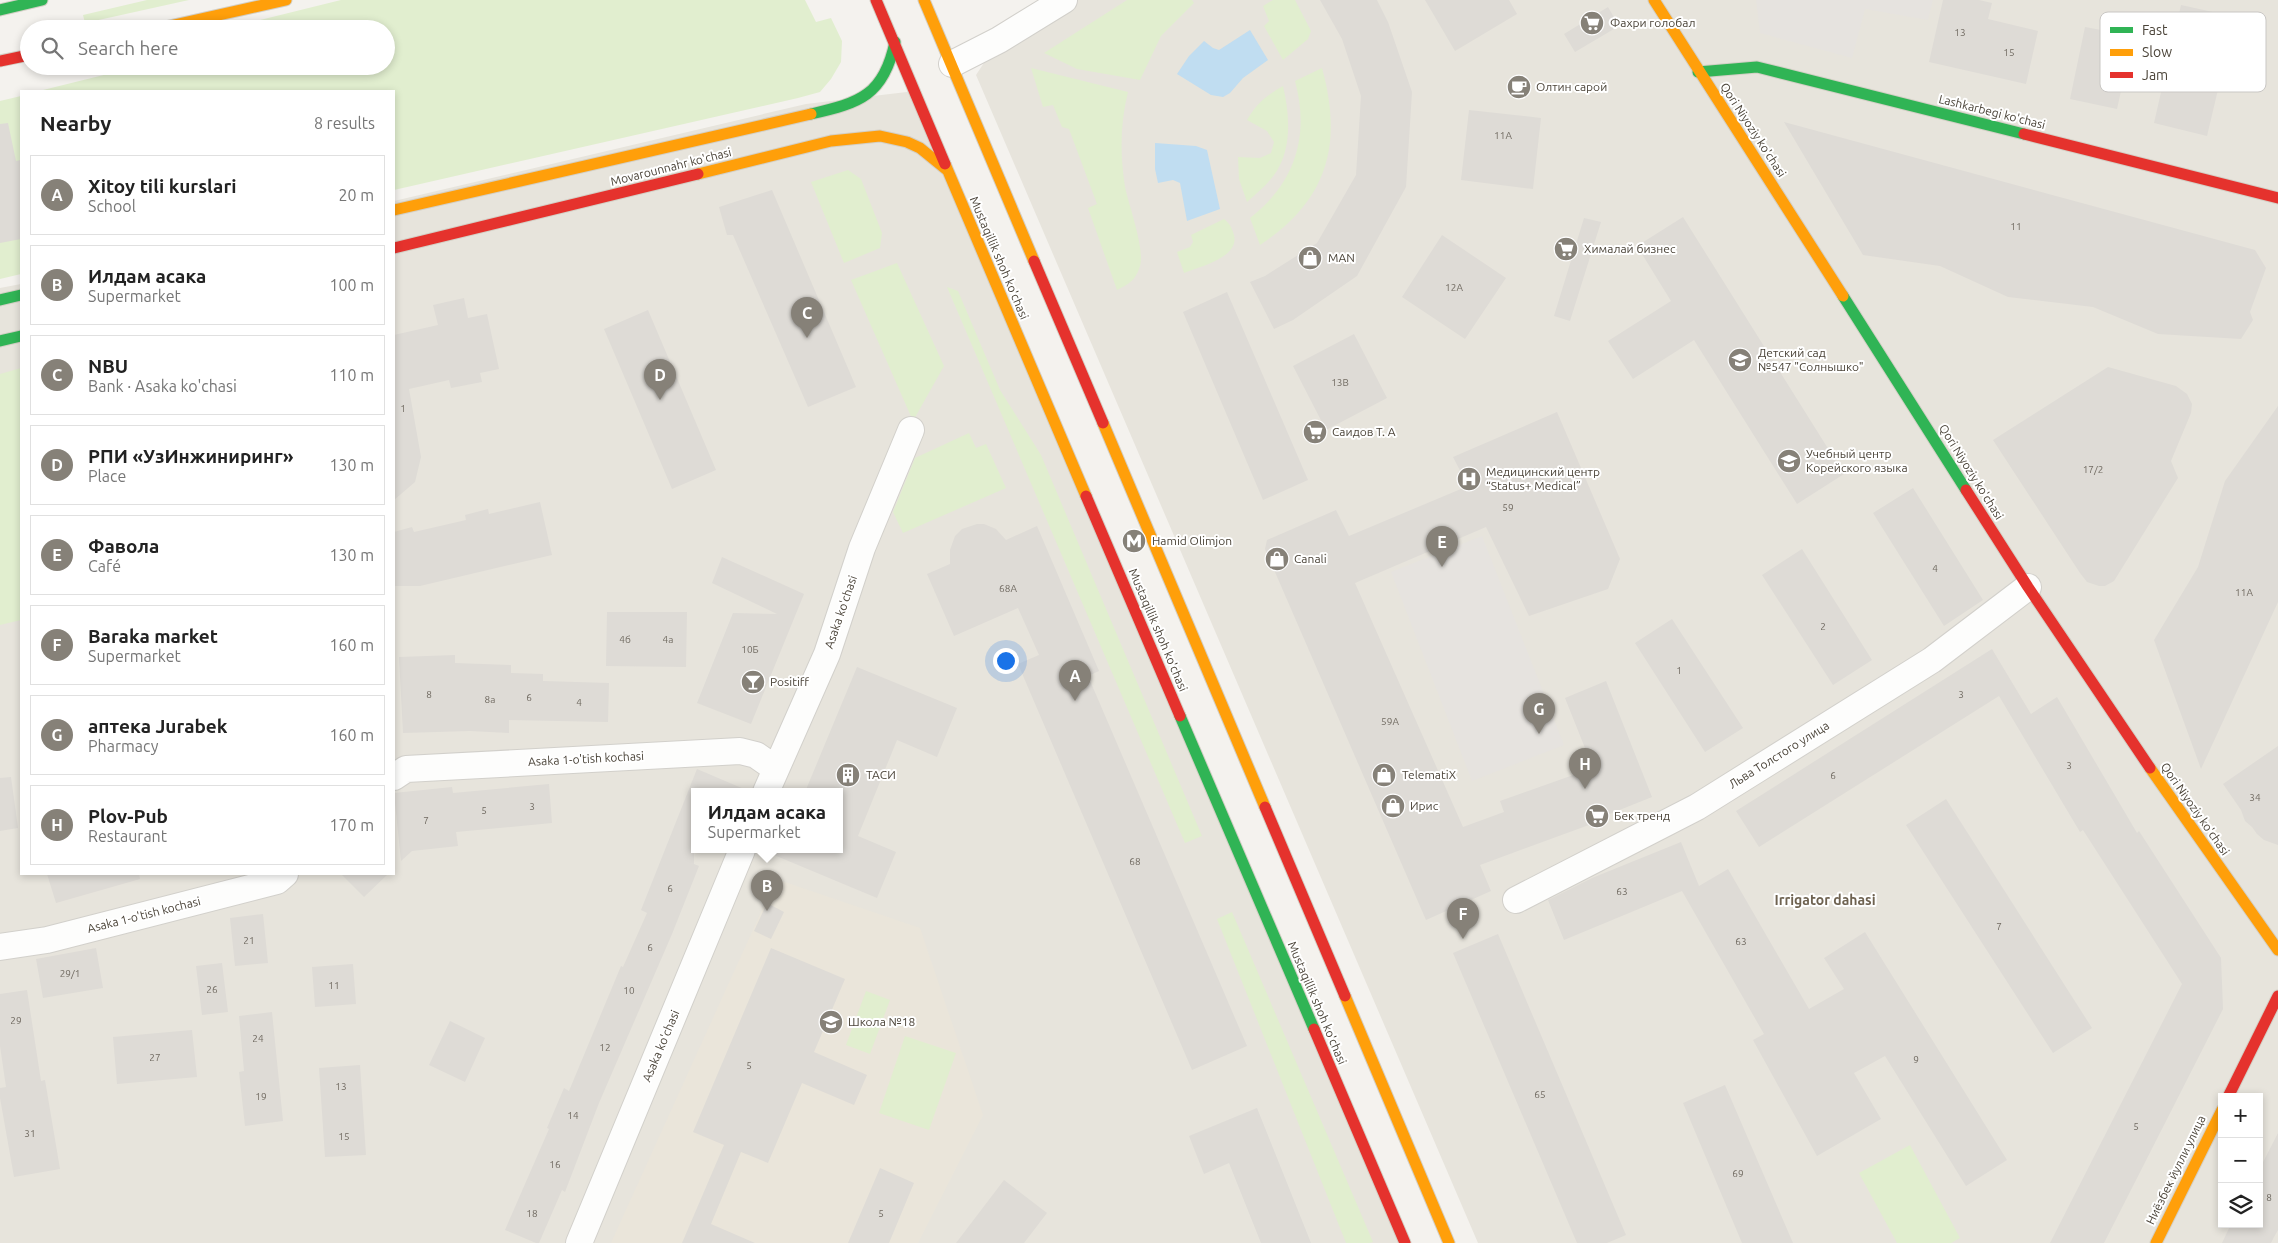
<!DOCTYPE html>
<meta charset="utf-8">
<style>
body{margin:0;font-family:Ubuntu,sans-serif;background:#f2f2f2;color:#222}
.controls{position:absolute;right:15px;bottom:15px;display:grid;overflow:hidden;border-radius:0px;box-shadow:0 2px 8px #0003}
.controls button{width:45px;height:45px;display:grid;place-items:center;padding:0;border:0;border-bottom:1px solid #e0e0e0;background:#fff;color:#222;font:25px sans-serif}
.you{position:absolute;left:1005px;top:660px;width:18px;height:18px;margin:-12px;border:4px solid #fff;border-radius:50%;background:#1a73e8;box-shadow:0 0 0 8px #1a73e833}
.badge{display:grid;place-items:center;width:32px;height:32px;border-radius:50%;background:#868178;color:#fff;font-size:16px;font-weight:700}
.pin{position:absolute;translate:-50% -41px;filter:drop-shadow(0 1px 2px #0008)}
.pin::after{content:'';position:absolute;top:26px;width:18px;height:15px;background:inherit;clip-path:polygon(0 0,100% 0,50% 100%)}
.popup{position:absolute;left:691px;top:788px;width:152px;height:65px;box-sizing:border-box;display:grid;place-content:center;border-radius:0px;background:#fff;filter:drop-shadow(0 1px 4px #0005);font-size:16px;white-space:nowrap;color:#767676}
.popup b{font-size:19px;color:#222}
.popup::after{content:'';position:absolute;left:50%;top:100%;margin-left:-10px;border:10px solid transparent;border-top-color:#fff}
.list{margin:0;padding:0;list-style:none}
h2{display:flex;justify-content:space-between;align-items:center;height:65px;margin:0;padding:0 20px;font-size:21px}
h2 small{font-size:16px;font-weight:400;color:#767676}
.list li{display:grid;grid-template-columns:32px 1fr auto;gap:15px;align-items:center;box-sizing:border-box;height:80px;margin:0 10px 10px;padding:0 10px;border:1px solid #e0e0e0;border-radius:0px}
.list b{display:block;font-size:19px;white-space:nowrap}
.list p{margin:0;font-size:16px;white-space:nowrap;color:#767676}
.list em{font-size:16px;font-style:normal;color:#767676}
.icon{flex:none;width:28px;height:28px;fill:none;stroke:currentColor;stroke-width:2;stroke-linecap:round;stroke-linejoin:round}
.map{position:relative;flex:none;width:2278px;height:1243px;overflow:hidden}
.search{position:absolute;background:#fff;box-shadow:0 2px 8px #0003;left:20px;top:20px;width:375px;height:55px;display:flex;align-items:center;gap:12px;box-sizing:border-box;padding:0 18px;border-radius:28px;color:#767676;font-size:19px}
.panel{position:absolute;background:#fff;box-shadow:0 2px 8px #0003;left:20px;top:90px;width:375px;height:785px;border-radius:0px}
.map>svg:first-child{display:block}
.residential{fill:#e7e4dc;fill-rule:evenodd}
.education{fill:#eae5da}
.green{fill:#e1eecf}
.parking{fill:#e6e3df}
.water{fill:#c0ddf1}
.building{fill:#dedbd6}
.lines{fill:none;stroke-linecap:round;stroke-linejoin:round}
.street-casing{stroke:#d2d0cb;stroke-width:28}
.fast-casing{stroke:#d3cfc5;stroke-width:13}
.slow-casing{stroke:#d3cfc5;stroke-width:13}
.jam-casing{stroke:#d3cfc5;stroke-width:13}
.street{stroke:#fdfdfc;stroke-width:26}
.fast{stroke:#30b455;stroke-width:11}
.slow{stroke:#ff9f0a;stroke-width:11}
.jam{stroke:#e5322d;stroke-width:11}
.labels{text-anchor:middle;stroke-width:4;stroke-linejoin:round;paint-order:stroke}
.number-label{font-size:10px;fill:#706a61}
.poi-label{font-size:12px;fill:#4b4439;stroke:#fff;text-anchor:start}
.street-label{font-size:12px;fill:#4b4439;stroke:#fff}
.neighbourhood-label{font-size:14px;font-weight:bold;fill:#6e6250;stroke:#fff}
.key{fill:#fff;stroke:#c9c7c4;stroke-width:1}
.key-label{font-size:14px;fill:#4b4439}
</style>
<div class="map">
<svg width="2278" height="1243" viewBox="0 0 2278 1243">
<rect width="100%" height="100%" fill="#f4f2ee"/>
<!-- residential -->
<path class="residential" d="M1064,0h1214v1243h-800l-502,-1168 23,-35zM2222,1097h37v127h-37z
M915,91l490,1152h-1405v-955l21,-4v590h373v-673l412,-97zM694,792h146v58h-146z"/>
<!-- education -->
<path class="education" d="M776,879l144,49 63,187 -65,128h-307z"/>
<!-- green -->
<path class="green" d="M147,0h42l-104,23 -2,-8z
M341,0h464l11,22 15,-4 11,23 -1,21 -10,17 -11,13 -22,6 -404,92v-99h-355l101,-25h246v-37h-162z
M1127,0h65l2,3 -33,33 -21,44 -63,-11 -33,-16z
M1273,0h22l16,31 -3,8 -25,21 -19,-34 5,-5 -6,-15z
M1031,68l97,24c-8,32 -8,62 -3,95 4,19 20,62 15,79 -4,14 -11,18 -23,24l-29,-82 9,-4 -28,-75 -7,-2 -9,-22 -10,2z
M1322,68c21,76 6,132 -62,177l-10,-27c45,-35 60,-82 45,-137z
M1283,86c6,25 9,57 -4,81 -7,14 -21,25 -32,35l-8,-23 -1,-22 22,1 11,-5 3,-11 -7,-11 -20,-11c9,-16 20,-25 36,-34z
M21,96v178l-21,5v-178z
M848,170l13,9 21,54 -2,15 -36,15 -33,-81z
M1224,219c5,4 7,7 9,13 10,25 -32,34 -49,41l-7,-21 13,-5 3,-5 -2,-7z
M897,263l47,103 -31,55 -62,-141z
M947,287l11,4 42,99 41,65 161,381 -17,7z
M21,368v252l-21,5v-251z
M969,433l7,15 10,-4 20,44 -103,45 -10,-21 22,-54z
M1232,912l141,330 -4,1h-23l-129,-324z
M866,991l24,9 -20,54 -24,-9z
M905,1036l51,17 -27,77 -50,-17z
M1910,1145l50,93 -9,5h-54l-38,-70z"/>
<!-- parking -->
<path class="parking" d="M1756,0h177l-5,20 -63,-11 -13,49 -92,-25z
M1482,536l82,209 -92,36 -81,-209z"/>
<!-- water -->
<path class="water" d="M1250,30l18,30 -25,18 -13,15 -7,4 -12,-2 -34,-21 12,-18 15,-15 9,7 6,2z
M1155,143l41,3 11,4 13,59 -33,12 -7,-38 -7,-3 -15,3 -3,-14z"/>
<!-- building -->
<path class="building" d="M1320,0h57l11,22 24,70 -6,95 -49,89 -64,44 -19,9 -24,-47 15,-6 52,-33 39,-68 5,-79 -19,-57z
M1425,0h84l8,14 -62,37z
M1943,0h36l13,3 -4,16 50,12 -12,53 -97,-22z
M2181,5l41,9 -14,60 13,3 -14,59 -53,-13z
M1608,7l11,19 -44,26 -11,-18z
M2085,27l27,5 -6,27 21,5 -10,45 -47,-10z
M1469,110l72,8 -8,71 -72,-9z
M1784,122l471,128 11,18 -16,44 3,8 -12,19 -83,-5 -65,-27 -85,-10 -68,-31 -77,-11z
M8,123l8,38 5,-1v79l-21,4v-119z
M772,190l84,197 -48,20 -75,-172h-6l-8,-28z
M1683,217l161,257 -47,30 -103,-164 -61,39 -25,-38 63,-40 -34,-55z
M1584,218l17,4 -31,99 -16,-5z
M1442,235l64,43 -41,61 -63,-42z
M1227,292l81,188 -45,20 -80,-188z
M464,298l4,20 19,-4 12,55 -19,4 2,9 -31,6 -2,-8 -40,9 12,68 -6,25 -21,18v-165l44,-10 -5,-20z
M648,310l68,160 -44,19 -68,-160z
M1354,334l33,64 -61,32 -33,-64z
M2108,367l68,19 11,8 5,10 -1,9 -20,48 7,17 -64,103 -9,5h-6l-12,-4 -7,-9 -87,-133z
M2278,406v196l-77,167 -47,-129 44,-73 27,-86z
M1557,412l63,147 -12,30 -79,27 -43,-89 -131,56 108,244 41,-15 -4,-11 93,-33 -28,-70 41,-17 46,116 -45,18 1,3 -128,47 11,26 -65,29 -161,-371 2,-9 69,-30 13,26 119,-50 -15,-29z
M1913,488l70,112 -39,26 -71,-113z
M540,502l12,53 -132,31h-26v-54l18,-5 2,5 52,-12 -1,-5 23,-6 1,5z
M977,524h7l12,5 10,11 31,-14 62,145 -11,5 159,370 -55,24 -174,-406 21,-9 -21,-47 -64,28 -27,-62 23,-10v-14l5,-14 7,-7z
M1802,549l70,111 -39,25 -71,-110z
M722,557l82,37 -53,130 -54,-21 36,-90 44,1 -65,-31z
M607,612h80l-1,55 -80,-1z
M1672,619l71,109 -38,24 -70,-109z
M1992,649l39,65 26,-17 80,136 2,-2 82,127 2,51 -119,234h-54l132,-259 -99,-154 -3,2 -81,-136 -240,151 -23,-36z
M455,655v8l56,2v8l32,1v7l66,2 -1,39 -99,-2v13l-39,-2 -67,2 -4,-76z
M857,667l100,41 -20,49 -40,-17 -39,96 38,16 -19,46 -115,-48h78v-58h-35z
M2278,746v99l-14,-5 -7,-6 -5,-7 -7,-6 -4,-11 -18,-26z
M697,769l54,23h-57v72l5,2 -27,68 -73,169 -34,89 -3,-2 -23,53h-3l-31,-13 44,-101 -2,-1 17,-40 5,3 52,-125 2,1 24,-54 -6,-3z
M11,777l7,51 -18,3v-53z
M549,784l3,39 -96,9 2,14 -46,5 -11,10 -7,-68 58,-6 1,6z
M1946,799l146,229 -39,25 -147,-228z
M1681,842l18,44 29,-17 81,140 35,-20 -20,-31 41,-26 142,228 -41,26 -81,-130 -31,17 27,46 -64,37 -64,-116 11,-6 -82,-143 -118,49 -16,-40 44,-22z
M47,874h92l1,5 -84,24z
M341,874h47l-24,23z
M767,903l17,9 -13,27 -17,-8z
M263,914l5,49 -33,3 -5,-48z
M1498,934l128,301 -19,8h-30l-124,-290z
M96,948l7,40 -60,10 -7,-39z
M771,948l74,31 -31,73 53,23 -13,30 -52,-22 -34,80 -27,-11 -30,72 44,19h-73l42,-98 -31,-13z
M222,963l6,49 -26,3 -6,-49z
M353,964l3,40 -41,3 -3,-40z
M27,990l14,91 4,-1 15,89 -46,8 -14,-79v-10l6,-1 -6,-41v-52z
M272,1012l11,109 -38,5 -6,-54 5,-1 -5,-55z
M450,1021l35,17 -20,44 -36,-17z
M192,1030l5,47 -80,7 -4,-47z
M360,1065l6,90 -41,2 -6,-89z
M1725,1085l68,158h-51l-59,-140z
M1257,1108l54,135h-50l-32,-80 -25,11 -15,-38z
M2278,1133v97l-4,7 -3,6h-49l9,-19h28v-54z
M880,1168l34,15 -25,60h-41z
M1004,1180l43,33 -23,30h-68z"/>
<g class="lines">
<!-- street casing -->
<g class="street-casing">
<path id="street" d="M952,64l47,-24 65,-40
M394,777l12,-8 334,-18 16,4 20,14
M766,792l61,-138 35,-106 49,-118
M1516,900l181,-93 235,-147 96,-73
M0,947l47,-7 230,-59 8,-7
M579,1243l163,-393"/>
</g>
<!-- fast casing -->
<g class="fast-casing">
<path id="fast" d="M0,10l42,-10
M1698,72l59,-5 267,67
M811,114c49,-11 73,-19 84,-72
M1843,296l123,194
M0,300l21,-5
M0,341l21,-5
M1180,716l134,313"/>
</g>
<!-- slow casing -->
<g class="slow-casing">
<path id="slow" d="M924,0l110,261
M1654,0l189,296
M156,29l130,-29
M945,164l141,332
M698,174l133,-33 49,-5 27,6 13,6 27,22
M394,210l417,-96
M1103,423l162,384
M2150,768l128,182
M1345,996l104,247
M2156,1243l66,-133"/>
</g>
<!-- jam casing -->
<g class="jam-casing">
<path id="jam" d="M876,0l69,164
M0,61l29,-6
M2024,134l254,64
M394,248l304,-74
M1034,261l69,162
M1966,490l62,97 122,181
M1086,496l94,220
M1265,807l80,189
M1314,1029l91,214
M2228,1097l50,-101"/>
</g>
<!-- street -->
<use href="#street" class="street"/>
<!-- fast -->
<use href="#fast" class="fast"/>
<!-- slow -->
<use href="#slow" class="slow"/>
<!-- jam -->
<use href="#jam" class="jam"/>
</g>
<!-- icons -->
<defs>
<g id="supermarket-disc" transform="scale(1.25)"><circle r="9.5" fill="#868178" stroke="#fff"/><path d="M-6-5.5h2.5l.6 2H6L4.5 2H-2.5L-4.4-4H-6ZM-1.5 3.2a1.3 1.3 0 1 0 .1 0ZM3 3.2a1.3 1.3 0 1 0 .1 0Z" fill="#fff"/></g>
<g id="cafe-disc" transform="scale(1.25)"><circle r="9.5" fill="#868178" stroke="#fff"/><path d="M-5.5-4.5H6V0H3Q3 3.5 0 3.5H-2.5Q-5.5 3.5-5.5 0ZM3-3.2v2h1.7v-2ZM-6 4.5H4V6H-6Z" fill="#fff"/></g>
<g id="shop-disc" transform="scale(1.25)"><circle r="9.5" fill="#868178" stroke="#fff"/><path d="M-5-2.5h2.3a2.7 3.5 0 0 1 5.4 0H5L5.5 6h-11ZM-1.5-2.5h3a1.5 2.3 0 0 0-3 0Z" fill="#fff"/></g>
<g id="school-disc" transform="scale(1.25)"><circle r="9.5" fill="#868178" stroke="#fff"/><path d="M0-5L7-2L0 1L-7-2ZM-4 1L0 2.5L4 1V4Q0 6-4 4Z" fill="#fff"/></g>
<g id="hospital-disc" transform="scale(1.25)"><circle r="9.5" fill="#868178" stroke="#fff"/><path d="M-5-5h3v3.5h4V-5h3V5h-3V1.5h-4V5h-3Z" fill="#fff"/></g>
<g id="metro-disc" transform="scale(1.25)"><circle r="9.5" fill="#868178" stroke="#fff"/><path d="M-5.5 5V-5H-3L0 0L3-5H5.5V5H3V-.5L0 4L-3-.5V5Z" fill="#fff"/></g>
<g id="bar-disc" transform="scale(1.25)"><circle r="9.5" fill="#868178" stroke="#fff"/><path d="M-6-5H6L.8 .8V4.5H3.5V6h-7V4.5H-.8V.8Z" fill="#fff"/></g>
<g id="building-disc" transform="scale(1.25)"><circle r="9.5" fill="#868178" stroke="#fff"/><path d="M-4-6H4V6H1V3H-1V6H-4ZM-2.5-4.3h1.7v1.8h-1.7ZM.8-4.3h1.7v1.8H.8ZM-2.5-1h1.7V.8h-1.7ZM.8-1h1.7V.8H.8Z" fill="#fff"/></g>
</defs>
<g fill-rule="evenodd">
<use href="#supermarket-disc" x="1592" y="23"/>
<use href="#cafe-disc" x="1519" y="87"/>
<use href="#supermarket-disc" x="1566" y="249"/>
<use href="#shop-disc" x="1310" y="258"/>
<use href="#school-disc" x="1740" y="360"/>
<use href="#supermarket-disc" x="1315" y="432"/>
<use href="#school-disc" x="1789" y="461"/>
<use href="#hospital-disc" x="1469" y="479"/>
<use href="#metro-disc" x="1134" y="541"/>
<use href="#shop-disc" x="1277" y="559"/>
<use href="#bar-disc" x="753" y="682"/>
<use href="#building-disc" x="848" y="775"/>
<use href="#shop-disc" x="1384" y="775"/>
<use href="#shop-disc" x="1393" y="806"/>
<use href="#supermarket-disc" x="1597" y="816"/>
<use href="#school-disc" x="831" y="1022"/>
</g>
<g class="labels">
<!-- number labels -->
<g class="number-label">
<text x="1960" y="36">13</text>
<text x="2009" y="56">15</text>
<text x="1503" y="139">11A</text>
<text x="2016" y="230">11</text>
<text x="1454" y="291">12A</text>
<text x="1340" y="386">13B</text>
<text x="403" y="412">1</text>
<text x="2093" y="473">17/2</text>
<text x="1508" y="511">59</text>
<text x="1935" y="572">4</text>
<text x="1008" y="592">68A</text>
<text x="2244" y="596">11A</text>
<text x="1823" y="630">2</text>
<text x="625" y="643">4б</text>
<text x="668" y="643">4a</text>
<text x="750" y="653">10Б</text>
<text x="1679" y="674">1</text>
<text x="429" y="698">8</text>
<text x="1961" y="698">3</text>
<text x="529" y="701">6</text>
<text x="490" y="703">8a</text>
<text x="579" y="706">4</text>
<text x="1390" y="725">59A</text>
<text x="2069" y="769">3</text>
<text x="1833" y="779">6</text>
<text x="2255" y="801">34</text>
<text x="532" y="810">3</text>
<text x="484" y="814">5</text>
<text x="426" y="824">7</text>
<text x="1135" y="865">68</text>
<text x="670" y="892">6</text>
<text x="1622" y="895">63</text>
<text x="1999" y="930">7</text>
<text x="249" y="944">21</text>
<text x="1741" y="945">63</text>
<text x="650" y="951">6</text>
<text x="70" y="977">29/1</text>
<text x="334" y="989">11</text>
<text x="212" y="993">26</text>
<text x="629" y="994">10</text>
<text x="16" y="1024">29</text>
<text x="258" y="1042">24</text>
<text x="605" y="1051">12</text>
<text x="155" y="1061">27</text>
<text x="1916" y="1063">9</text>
<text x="749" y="1069">5</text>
<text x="341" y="1090">13</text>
<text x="1540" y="1098">65</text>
<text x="261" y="1100">19</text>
<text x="573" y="1119">14</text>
<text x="2136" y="1130">5</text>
<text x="30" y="1137">31</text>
<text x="344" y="1140">15</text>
<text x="555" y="1168">16</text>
<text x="1738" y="1177">69</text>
<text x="2269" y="1201">8</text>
<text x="532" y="1217">18</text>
<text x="881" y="1217">5</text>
</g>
<!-- poi labels -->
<g class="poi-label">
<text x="1610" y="27">Фахри голобал</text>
<text x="1536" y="91">Олтин сарой</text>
<text x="1584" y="253">Хималай бизнес</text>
<text x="1328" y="262">MAN</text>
<text x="1758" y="357">Детский сад<tspan x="1758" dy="14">№547 "Солнышко"</tspan></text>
<text x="1332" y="436">Саидов Т. А</text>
<text x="1806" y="458">Учебный центр<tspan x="1806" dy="14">Корейского языка</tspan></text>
<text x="1486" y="476">Медицинский центр<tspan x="1486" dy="14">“Status+ Medical”</tspan></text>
<text x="1152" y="545">Hamid Olimjon</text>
<text x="1294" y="563">Canali</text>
<text x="770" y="686">Positiff</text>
<text x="866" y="779">ТАСИ</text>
<text x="1402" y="779">TelematiX</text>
<text x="1410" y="810">Ирис</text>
<text x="1614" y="820">Бек тренд</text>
<text x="848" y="1026">Школа №18</text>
</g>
<!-- street labels -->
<g class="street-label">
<text transform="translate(1992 112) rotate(14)" y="4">Lashkarbegi ko'chasi</text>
<text transform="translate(1753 130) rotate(57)" y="4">Qori Niyoziy ko'chasi</text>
<text transform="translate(671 167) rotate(-14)" y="4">Movarounnahr ko'chasi</text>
<text transform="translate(999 258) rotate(67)" y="4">Mustaqillik shoh ko'chasi</text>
<text transform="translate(1971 472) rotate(58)" y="4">Qori Niyoziy ko'chasi</text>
<text transform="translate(841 612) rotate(-71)" y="4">Asaka ko'chasi</text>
<text transform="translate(1158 630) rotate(67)" y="4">Mustaqillik shoh ko'chasi</text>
<text transform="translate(1779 755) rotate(-32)" y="4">Льва Толстого улица</text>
<text transform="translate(586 759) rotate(-3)" y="4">Asaka 1-o'tish kochasi</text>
<text transform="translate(2195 809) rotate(55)" y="4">Qori Niyoziy ko'chasi</text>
<text transform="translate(144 915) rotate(-14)" y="4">Asaka 1-o'tish kochasi</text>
<text transform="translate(1317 1003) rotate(67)" y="4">Mustaqillik shoh ko'chasi</text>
<text transform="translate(661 1046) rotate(-67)" y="4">Asaka ko'chasi</text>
<text transform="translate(2176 1170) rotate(-64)" y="4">Ниёзбек йулли улица</text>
</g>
<!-- neighbourhood labels -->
<g class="neighbourhood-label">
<text x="1825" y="905">Irrigator dahasi</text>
</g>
</g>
<!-- legend -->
<rect x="2100" y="12" width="166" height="80" rx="8" class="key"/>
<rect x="2110" y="27" width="23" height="6" fill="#30b455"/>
<rect x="2110" y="49" width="23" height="7" fill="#ff9f0a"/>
<rect x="2110" y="72" width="23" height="6" fill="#e5322d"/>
<g class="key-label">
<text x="2142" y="35">Fast</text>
<text x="2142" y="57">Slow</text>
<text x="2142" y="80">Jam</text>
</g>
</svg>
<div class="controls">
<button>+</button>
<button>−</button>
<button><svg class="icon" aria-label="layers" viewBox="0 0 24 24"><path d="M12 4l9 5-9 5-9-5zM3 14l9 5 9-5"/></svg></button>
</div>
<div class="you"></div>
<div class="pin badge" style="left:1075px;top:701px">A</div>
<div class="pin badge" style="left:767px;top:911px">B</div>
<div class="popup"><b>Илдам асака</b>Supermarket</div>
<div class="pin badge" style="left:807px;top:338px">C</div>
<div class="pin badge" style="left:660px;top:400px">D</div>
<div class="pin badge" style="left:1442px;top:567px">E</div>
<div class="pin badge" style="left:1463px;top:939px">F</div>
<div class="pin badge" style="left:1539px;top:734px">G</div>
<div class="pin badge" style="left:1585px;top:789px">H</div>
<div class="search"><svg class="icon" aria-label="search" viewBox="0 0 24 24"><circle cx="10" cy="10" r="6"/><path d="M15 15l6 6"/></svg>Search here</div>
<section class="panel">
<h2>Nearby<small>8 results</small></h2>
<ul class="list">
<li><span class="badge">A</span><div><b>Xitoy tili kurslari</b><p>School</p></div><em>20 m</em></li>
<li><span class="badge">B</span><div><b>Илдам асака</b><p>Supermarket</p></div><em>100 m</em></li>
<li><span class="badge">C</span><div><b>NBU</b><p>Bank · Asaka ko'chasi</p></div><em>110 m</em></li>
<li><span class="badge">D</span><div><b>РПИ «УзИнжиниринг»</b><p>Place</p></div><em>130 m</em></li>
<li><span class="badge">E</span><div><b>Фавола</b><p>Café</p></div><em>130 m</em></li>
<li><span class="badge">F</span><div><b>Baraka market</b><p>Supermarket</p></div><em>160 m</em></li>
<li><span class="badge">G</span><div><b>аптека Jurabek</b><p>Pharmacy</p></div><em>160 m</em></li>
<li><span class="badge">H</span><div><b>Plov-Pub</b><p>Restaurant</p></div><em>170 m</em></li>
</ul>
</section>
</div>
